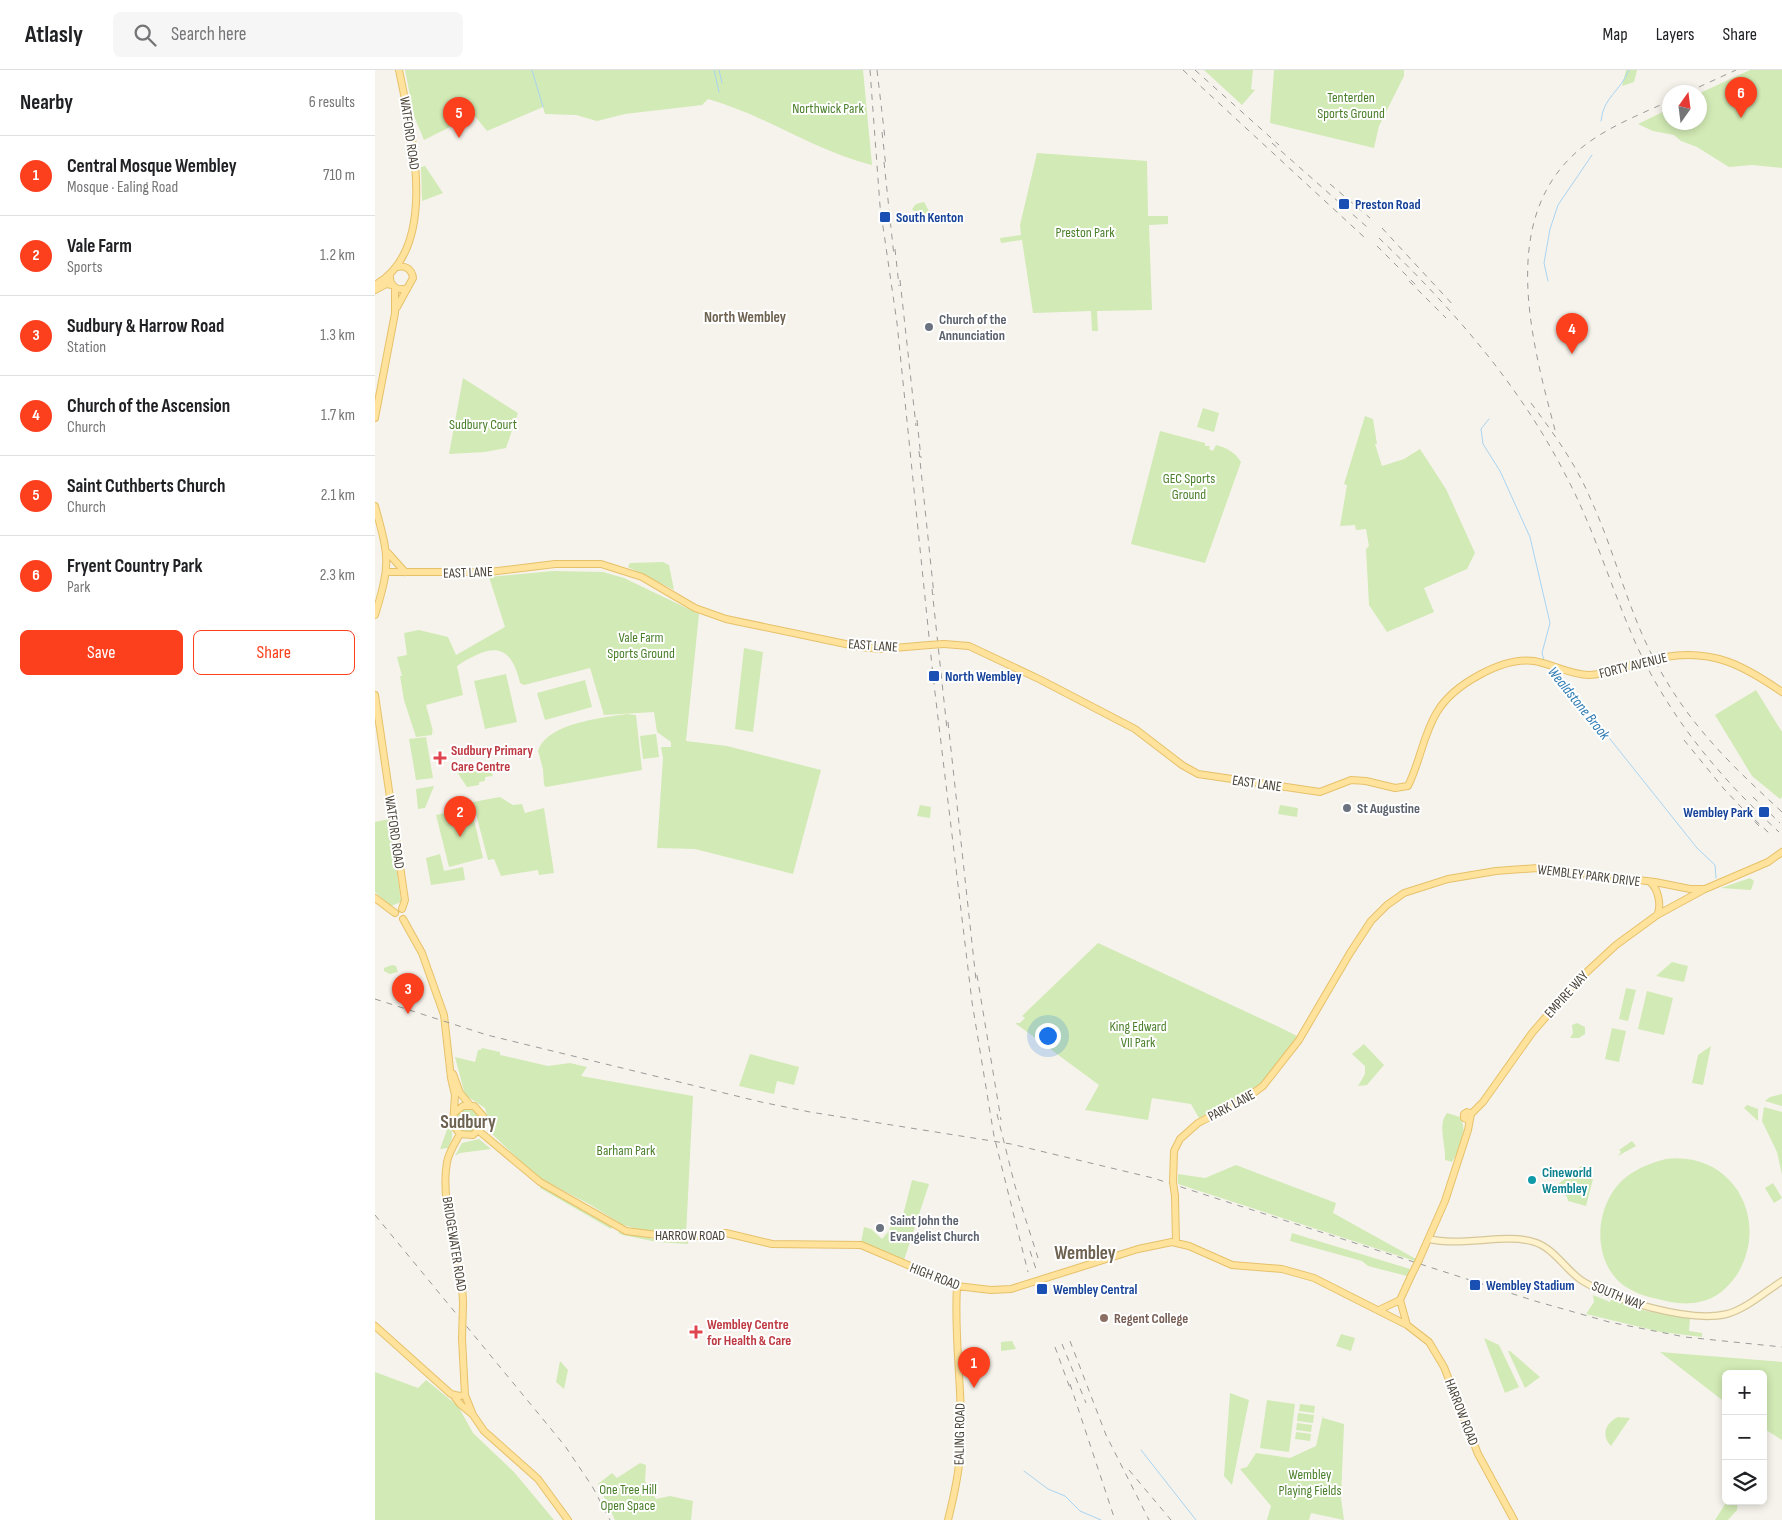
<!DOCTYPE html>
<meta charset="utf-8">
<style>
body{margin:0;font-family:"Sofia Sans Condensed",sans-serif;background:#f6f6f6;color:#202124}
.controls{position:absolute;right:15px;bottom:15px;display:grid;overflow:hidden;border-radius:8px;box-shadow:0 2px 8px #0003}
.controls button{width:45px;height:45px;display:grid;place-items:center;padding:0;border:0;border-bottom:1px solid #e0e0e0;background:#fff;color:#202124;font:25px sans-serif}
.compass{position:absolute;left:1287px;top:15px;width:45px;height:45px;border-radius:50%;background:#fff;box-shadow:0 2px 8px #0003;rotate:14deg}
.you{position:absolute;left:672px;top:965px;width:18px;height:18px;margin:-12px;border:4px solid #fff;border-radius:50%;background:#1a73e8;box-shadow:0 0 0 8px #1a73e833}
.badge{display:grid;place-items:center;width:32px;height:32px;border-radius:50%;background:#fc3f1d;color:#fff;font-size:16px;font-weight:700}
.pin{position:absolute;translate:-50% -41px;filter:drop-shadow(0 1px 2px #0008)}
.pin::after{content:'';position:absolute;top:26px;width:18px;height:15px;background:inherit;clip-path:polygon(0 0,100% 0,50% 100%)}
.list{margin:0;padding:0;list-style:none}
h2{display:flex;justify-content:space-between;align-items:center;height:65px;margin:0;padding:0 20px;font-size:21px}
h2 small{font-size:16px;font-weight:400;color:#757577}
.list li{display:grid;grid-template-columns:32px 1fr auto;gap:15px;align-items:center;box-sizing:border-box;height:80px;padding:0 20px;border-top:1px solid #e0e0e0}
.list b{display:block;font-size:19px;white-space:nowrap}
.list p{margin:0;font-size:16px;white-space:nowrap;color:#757577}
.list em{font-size:16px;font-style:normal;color:#757577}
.actions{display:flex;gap:10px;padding:15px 20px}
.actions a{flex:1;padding:11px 0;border:1px solid #fc3f1d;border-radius:8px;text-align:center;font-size:18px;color:#fc3f1d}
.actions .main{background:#fc3f1d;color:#fff}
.icon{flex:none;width:28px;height:28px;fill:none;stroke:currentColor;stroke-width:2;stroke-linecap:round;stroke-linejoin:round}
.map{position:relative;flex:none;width:1407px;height:1450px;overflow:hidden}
header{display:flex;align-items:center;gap:30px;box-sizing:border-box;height:70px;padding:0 25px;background:#fff;border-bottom:1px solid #e0e0e0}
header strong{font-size:24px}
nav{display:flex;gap:28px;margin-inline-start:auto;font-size:18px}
.search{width:350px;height:45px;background:#f6f6f6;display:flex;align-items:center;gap:12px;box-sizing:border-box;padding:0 18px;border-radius:8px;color:#757577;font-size:19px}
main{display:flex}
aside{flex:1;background:#fff}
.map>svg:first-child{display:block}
.green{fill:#d2eab5}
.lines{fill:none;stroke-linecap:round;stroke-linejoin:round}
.stream{stroke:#a9d4f2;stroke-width:1}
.secondary-casing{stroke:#d6c79b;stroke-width:8}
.primary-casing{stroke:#e6c16a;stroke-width:8}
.secondary{stroke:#fff3cd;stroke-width:5.5}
.primary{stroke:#ffe39c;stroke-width:6}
.rail{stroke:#9a9a9a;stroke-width:1;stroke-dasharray:6 6;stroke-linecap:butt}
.primary-bridge-casing{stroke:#e6c16a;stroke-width:8;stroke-linecap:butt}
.primary-bridge{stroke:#ffe39c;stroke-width:6}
.transit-dot{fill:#1a4fb4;stroke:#fff;stroke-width:2}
.worship-dot{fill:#6b7280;stroke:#fff;stroke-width:2}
.health-dot{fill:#e0444e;stroke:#fff;stroke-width:2}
.culture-dot{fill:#0f9aa8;stroke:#fff;stroke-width:2}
.education-dot{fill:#8d6e63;stroke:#fff;stroke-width:2}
.labels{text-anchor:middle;stroke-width:4;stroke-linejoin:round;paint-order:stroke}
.park-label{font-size:14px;fill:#4a7f2a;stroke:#fff}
.street-label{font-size:14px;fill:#4b4439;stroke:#fff}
.transit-label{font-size:14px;font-weight:bold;fill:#164399;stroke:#fff;text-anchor:start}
.worship-label{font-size:14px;font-weight:bold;fill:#5b616d;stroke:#fff;text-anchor:start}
.health-label{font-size:14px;font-weight:bold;fill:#be3a42;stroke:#fff;text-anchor:start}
.culture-label{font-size:14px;font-weight:bold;fill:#0d838f;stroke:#fff;text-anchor:start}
.education-label{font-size:14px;font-weight:bold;fill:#785e54;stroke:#fff;text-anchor:start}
.neighbourhood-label{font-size:15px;font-weight:bold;fill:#6e6250;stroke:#fff}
.water-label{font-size:15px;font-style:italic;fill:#2e7ab2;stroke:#fff}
.district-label{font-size:19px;font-weight:bold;fill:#6e6250;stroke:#fff}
</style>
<header>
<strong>Atlasly</strong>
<div class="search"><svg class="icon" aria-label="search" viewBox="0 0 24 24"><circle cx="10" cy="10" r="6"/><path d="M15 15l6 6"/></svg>Search here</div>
<nav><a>Map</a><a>Layers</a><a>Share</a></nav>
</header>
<main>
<aside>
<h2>Nearby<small>6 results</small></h2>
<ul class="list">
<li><span class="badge">1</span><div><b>Central Mosque Wembley</b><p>Mosque · Ealing Road</p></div><em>710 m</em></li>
<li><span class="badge">2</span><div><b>Vale Farm</b><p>Sports</p></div><em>1.2 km</em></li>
<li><span class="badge">3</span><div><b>Sudbury &amp; Harrow Road</b><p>Station</p></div><em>1.3 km</em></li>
<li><span class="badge">4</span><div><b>Church of the Ascension</b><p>Church</p></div><em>1.7 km</em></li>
<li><span class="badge">5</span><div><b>Saint Cuthberts Church</b><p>Church</p></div><em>2.1 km</em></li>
<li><span class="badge">6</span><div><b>Fryent Country Park</b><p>Park</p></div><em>2.3 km</em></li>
</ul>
<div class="actions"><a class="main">Save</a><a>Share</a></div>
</aside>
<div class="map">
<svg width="1407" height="1450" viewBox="0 0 1407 1450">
<rect width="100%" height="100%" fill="#f6f3ec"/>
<!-- green -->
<path class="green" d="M30,0h458l9,95c-57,-14 -107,-50 -164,-66l-6,6 -77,9 -28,7 -21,-6 -31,-1 -2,-7 -56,24 -13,-16 -50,25 -10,-24z
M829,0h49l-2,19 4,1 -13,15z
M899,0h130v6l-25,50 -5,22 -104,-25z
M1251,0h11l-3,12 -12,4z
M1375,0h32v98l-30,-3 -23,2 -32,-20 -16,-6 -7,-6 -21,-4 -15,-7 31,-15v13h30l1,-29z
M662,83l110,8 1,55h20v8l-19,1 3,85 -55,1 1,20h-6l-1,-20 -58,2 -11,-73 -21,3 -1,-5 21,-3 -1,-10z
M50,96l18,27 -21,8 -1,-34z
M549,132l11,20 -5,-9 -12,2 -6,-6 4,-5z
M88,308l55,35 -12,35 -21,4 -36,2z
M828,338l16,5 -5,19 -17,-5z
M990,346l8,3 4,25h-2l7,22 22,-7 16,-10 26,40 29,64 -8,16 -43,19 10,24 -47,20 -18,-27 -3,-56 3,-3 -3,-17 -10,1 -1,-5 -15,1 7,-41 -3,-1z
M785,361l45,12v3h5l-1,3 4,2 3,-6c11,3 19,7 25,17l-36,101 -74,-19z
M288,492l6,3 5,25 -46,-23 2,-4z
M178,501l50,1 21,6 75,36 -13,127 41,5 94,24 -28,104 -98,-25 -38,-1 6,-90 -2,-11h10v-5l-14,-10 -3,-20 -50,3 -14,-47 -66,17 -4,-2c-10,-44 -32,-37 -63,-17l6,29 -37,10 8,30 -2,-5v5l-16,2 -12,-37 -4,-24h2l-5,-19 10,-2 -3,-22 15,-3 29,7 8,18 49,-28 -16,-50z
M369,578l19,4 -10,80 -18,-3z
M131,604l11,48 -32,7 -11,-48z
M210,610l7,27 -47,13 -8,-27z
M1381,620l26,42v65l-2,2 -28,-23 -37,-61z
M252,644l9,1 6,55 -96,17 -2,-2 -1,-16 -5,-18c9,-28 63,-33 89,-37z
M281,664l3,23 -16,2 -3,-23z
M51,667l7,41 -17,2 -7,-41z
M90,694l6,5 16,-5 6,12 -8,1v4l-6,1v3l-12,2 -10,-15v-5z
M59,716l-9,22 -7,1 -2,-20z
M125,727l13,8 9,-1 3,9 19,-5 10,65 -15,2 -1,-5 -37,6 -7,-17 -6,1 -15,-58z
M545,735l11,2 -1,11 -13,-2z
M905,735l18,3 -1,9 -19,-3z
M96,737l12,51 -34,9 -13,-52z
M14,749l12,81v2l-10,4 -16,-14v-70z
M65,784l4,17 19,-4 2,13 -34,5 -5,-27z
M1375,808l4,3 -3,9 -30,-2z
M723,873l181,84 18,9 -34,46 -18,12 -46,24 -8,-14 -39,-6 -4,22 -63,-10 14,-25 -84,-62h5l5,-5 -3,-2z
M1297,892l16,4 -4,16 -28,-6z
M17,895l4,1 2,6 -8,2 -6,-3v-3z
M1251,918l10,2 -8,31 -9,-2z
M1272,921l26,7 -9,37 -26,-6z
M1202,953l8,4v7l-6,4h-9l3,-5 -1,-8z
M1237,958l14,3 -7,31 -14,-3z
M989,974l20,21 -17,20 -9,1 7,-12v-8l-13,-12z
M1336,976l-8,39 -11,-2 6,-28z
M107,978l18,4v3l48,11 22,-3 17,4 -6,9 112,20 -7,139 -45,-5 -18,-5 -34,-21 -44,-23 -13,-9 -39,-37 -8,-27 -20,-13 -10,-38 20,5 3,-12h3z
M375,984l49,13 -5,18 -17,-4 -3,13 -35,-8z
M1407,1024v12l-17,-5 5,-4z
M1372,1035l11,4v12l-14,-13z
M1389,1037l18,5v63l-5,-23 -15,-31z
M80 1050a13 13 0 1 1 26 0a13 13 0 1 1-26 0Z
M1072,1043l13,4c9,16 -1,32 -8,45l-7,-2c1,-16 -8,-35 2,-47z
M73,1057l4,4v7l-4,10 -8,1z
M104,1069l12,10 -31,4 -5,3 7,-13z
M1257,1071l4,5 -18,10 3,-4 -2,-2z
M1291,1089c66,-8 104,59 72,114 -9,14 -22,26 -39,29 -13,3 -28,1 -41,-3 -12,-2 -25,-7 -35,-14 -33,-26 -28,-82 2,-107 12,-10 26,-15 41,-19z
M861,1095l100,38 -3,10 83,46 -1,2 -237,-77v-10l27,4z
M1206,1096l12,13 -7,27 -18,-5 -1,-4 -10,-12z
M537,1110l17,4 -25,76 -43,-18 3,-15 7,2 11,10 7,-8 3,-10 9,2z
M1398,1113l9,15 -8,5 -9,-15z
M165,1116l49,26 23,15 -1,2 -71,-41z
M244,1162l34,7 35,3v2l-31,-2 -34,-7 -5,-2z
M917,1163l118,36 -3,7 -39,-10 -6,-5 -72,-20z
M1218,1225l17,7 2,-4 34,13 44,7 -1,13 13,2v4l-41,-5 -75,-18 8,-12z
M966,1264l14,4 -4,13 -15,-5z
M1109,1268l15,7 20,42 -14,6z
M637,1271l4,8 -15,2v-9z
M1133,1281h2l30,26 -15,11z
M1285,1282l122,10v78l-19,-12v-54h-37v29z
M185,1291l8,9 -4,19 -8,-7z
M0,1302l43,16 8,-8 32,26 15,27 41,39 40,48h-179z
M855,1323l19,7 -17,85 -8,-9z
M892,1330l28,4 -6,48 -29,-4z
M925,1334l15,2 -1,7 -15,-2z
M923,1343l16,2 -1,8 -16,-2z
M948,1345v3l21,6 -3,74 3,22 -33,-7 -2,7h-42l4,-14 -31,-37 7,-2 9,-14 34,5 26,-12z
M1243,1347l12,1 -19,28c-10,-10 -6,-23 7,-29z
M922,1353l15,2 -1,7 -15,-2z
M921,1362l15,2 -1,7 -15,-2z
M265,1393l6,2 -1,16 11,18 14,-3 23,5 -2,19h-76l-17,-36 14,-11 5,5z
M1352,1431h11l-1,9 -9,10h-13z"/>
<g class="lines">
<!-- stream -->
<path class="stream" d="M157,0l11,37
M339,0l5,22
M344,0l3,13
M1226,51c2,-24 20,-30 28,-51
M1173,211l-4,-18 6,-34 8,-24 34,-50
M1114,349l-8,10 2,15 17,27 30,66 20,86 -8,30 2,7
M1174,597l14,13 134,168 18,17 1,13
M766,1380l55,70
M649,1401l24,18 17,7 15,15 21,9"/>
<!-- secondary casing -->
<g class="secondary-casing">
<path id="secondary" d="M1054,1169c32,8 77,-6 105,3 20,6 31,27 47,38 31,20 109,43 146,34 19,-5 38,-22 55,-33"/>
</g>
<!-- primary casing -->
<g class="primary-casing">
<path id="primary" d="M22,197c8,-2 15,2 16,11l-16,29
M15,205c-1,10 7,17 17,13
M0,215c66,-37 36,-155 24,-215
M0,220l11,-6 6,1
M0,348l20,-105v-25
M0,436c14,51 16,57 0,109
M13,483l17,19
M12,502h102l66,-8h46l41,13 53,31 31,11 134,28 22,2 47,-4
M569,574l25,2 72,34 94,49 47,36 16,9 122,18 31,-12 15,1 29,7 13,-2c12,-24 15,-51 29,-74 16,-27 65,-55 97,-51 18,3 37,14 55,14 16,0 33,-8 48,-12
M1290,587c48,-8 78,8 117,35
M0,625l30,205 -3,9
M1275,812c8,6 12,24 7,33
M0,828l20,15
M28,849l19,34 22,62 7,63 4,17 -2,30 7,9 13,1 9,-9 1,-10 -9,-10h-11l-9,7
M78,1004l7,19 10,12
M1093,1050l-4,-2v-4l3,-2 4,2
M104,1061l61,51 86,49 54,7 46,-5 46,11 89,1 96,41 34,4 20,-1 127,-40 34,-7 17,4 43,19 50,4 32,9 93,47 22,17 15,25 34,87 36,66
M85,1064c-5,9 -11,18 -13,28 -8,45 16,96 16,142
M798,1112l1,-31 6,-12 18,-16 50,-26 15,-11 36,-46 51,-87 21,-32 16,-16 17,-12 44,-14 48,-8 42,-3 117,14 35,7h15l63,-27 14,-10
M800,1126l1,46
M1044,1190l26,-59 23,-71 3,-16 12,-12 49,-69 45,-52 39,-36 41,-30 46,-25
M1025,1230l7,25
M1004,1240l21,-10 11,-24
M0,1256l76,68 8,2 6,-1
M87,1269l3,56 8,20 11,16 54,48 30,41
M79,1326l6,8 12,10
M573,1450c8,-32 14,-62 13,-95 0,-47 -7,-92 -4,-139"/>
</g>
<!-- secondary -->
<use href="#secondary" class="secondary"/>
<!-- primary -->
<use href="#primary" class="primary"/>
<!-- rail -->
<path class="rail" d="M495,0l10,136 17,117 36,353 39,326 22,134 34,136
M502,0l8,68
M808,0l181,167
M820,0l84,75
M1313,22l48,-22
M507,62l4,35
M897,73l95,84
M509,92l10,94
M955,114l40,34
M1007,158l73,79
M1004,168c72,69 140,146 186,236 29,54 46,114 71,170 33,73 84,134 143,188
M1002,176l39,39
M520,179l4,37
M525,210l16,146
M1034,211l37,37
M1156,333c23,31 45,61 60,97 24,52 36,108 63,159 34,65 75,104 128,153
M542,350l4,38
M1180,360c-24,-91 -59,-217 30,-285 25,-19 56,-31 84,-44
M544,381l15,144
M557,519l15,140
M573,652l28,258
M1309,670l40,49 35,37
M1378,727l27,26
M1380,750l14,13
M602,905l24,145
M0,929l112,36 274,67 49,10 201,32 142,34 382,123 74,21 76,15 97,10
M622,1044l18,72 23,72
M0,1145l190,231 27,40 18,34
M655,1181l6,18
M695,1271l36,94 43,85
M687,1274l24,59
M680,1277l16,44
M695,1314l45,136
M754,1400l42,50"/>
<!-- primary-bridge casing -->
<g class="primary-bridge-casing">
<path id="primary-bridge" d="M554,575l15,-1
M1262,593l28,-6
M798,1112l2,14
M1036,1206l8,-16
M87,1269l1,-35"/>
</g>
<!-- primary-bridge -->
<use href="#primary-bridge" class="primary-bridge"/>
</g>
<!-- markers -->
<g class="transit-dot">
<rect x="963" y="128" width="12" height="12" rx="2.5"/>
<rect x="504" y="141" width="12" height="12" rx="2.5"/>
<rect x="553" y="600" width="12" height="12" rx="2.5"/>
<rect x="1383" y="736" width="12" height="12" rx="2.5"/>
<rect x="1094" y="1209" width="12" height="12" rx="2.5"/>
<rect x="661" y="1213" width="12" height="12" rx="2.5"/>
</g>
<g class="worship-dot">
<circle cx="554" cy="257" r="5"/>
<circle cx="972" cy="738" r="5"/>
<circle cx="505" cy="1158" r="5"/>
</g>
<g class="health-dot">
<path d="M62.5 680.5h5v5h5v5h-5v5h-5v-5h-5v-5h5z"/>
<path d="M318.5 1254.5h5v5h5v5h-5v5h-5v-5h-5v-5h5z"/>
</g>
<circle class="culture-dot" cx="1157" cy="1110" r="5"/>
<circle class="education-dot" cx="729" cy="1248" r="5"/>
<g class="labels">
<!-- park labels -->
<g class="park-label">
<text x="976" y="32">Tenterden<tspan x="976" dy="16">Sports Ground</tspan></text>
<text x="453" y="43">Northwick Park</text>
<text x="710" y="167">Preston Park</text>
<text x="108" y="359">Sudbury Court</text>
<text x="814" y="413">GEC Sports<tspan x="814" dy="16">Ground</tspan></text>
<text x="266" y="572">Vale Farm<tspan x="266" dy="16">Sports Ground</tspan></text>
<text x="763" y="961">King Edward<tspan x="763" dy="16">VII Park</tspan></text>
<text x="251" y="1085">Barham Park</text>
<text x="935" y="1409">Wembley<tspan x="935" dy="16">Playing Fields</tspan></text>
<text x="253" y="1424">One Tree Hill<tspan x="253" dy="16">Open Space</tspan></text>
</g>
<!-- street labels -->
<g class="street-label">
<text transform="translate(35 63) rotate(82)" y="5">WATFORD ROAD</text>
<text transform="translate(93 502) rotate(-2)" y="5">EAST LANE</text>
<text transform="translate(498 575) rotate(4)" y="5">EAST LANE</text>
<text transform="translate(1258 595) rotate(-14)" y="5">FORTY AVENUE</text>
<text transform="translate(882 713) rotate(8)" y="5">EAST LANE</text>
<text transform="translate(20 762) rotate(82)" y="5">WATFORD ROAD</text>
<text transform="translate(1214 805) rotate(7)" y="5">WEMBLEY PARK DRIVE</text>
<text transform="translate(1191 924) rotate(-48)" y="5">EMPIRE WAY</text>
<text transform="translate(856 1035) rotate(-28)" y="5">PARK LANE</text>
<text x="315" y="1170">HARROW ROAD</text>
<text transform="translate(80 1174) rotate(81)" y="5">BRIDGEWATER ROAD</text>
<text transform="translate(560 1206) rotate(21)" y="5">HIGH ROAD</text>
<text transform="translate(1243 1225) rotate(22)" y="5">SOUTH WAY</text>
<text transform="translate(1087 1342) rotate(69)" y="5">HARROW ROAD</text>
<text transform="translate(584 1364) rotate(-89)" y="5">EALING ROAD</text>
</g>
<!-- transit labels -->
<g class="transit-label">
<text x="980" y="139">Preston Road</text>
<text x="521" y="152">South Kenton</text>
<text x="570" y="611">North Wembley</text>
<text x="1378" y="747" text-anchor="end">Wembley Park</text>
<text x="1111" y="1220">Wembley Stadium</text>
<text x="678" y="1224">Wembley Central</text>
</g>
<!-- worship labels -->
<g class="worship-label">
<text x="564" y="254">Church of the<tspan x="564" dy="16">Annunciation</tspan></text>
<text x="982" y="743">St Augustine</text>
<text x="515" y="1155">Saint John the<tspan x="515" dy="16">Evangelist Church</tspan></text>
</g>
<!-- health labels -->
<g class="health-label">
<text x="76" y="685">Sudbury Primary<tspan x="76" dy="16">Care Centre</tspan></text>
<text x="332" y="1259">Wembley Centre<tspan x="332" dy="16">for Health &amp; Care</tspan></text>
</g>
<!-- culture labels -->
<g class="culture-label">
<text x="1167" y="1107">Cineworld<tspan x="1167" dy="16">Wembley</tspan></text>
</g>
<!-- education labels -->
<g class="education-label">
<text x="739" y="1253">Regent College</text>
</g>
<!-- neighbourhood labels -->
<g class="neighbourhood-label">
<text x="370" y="252">North Wembley</text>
</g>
<!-- water labels -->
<g class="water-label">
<text transform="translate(1204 633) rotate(51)" y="5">Wealdstone Brook</text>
</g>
<!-- district labels -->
<g class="district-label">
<text x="93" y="1058">Sudbury</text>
<text x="710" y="1189">Wembley</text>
</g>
</g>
</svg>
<div class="controls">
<button>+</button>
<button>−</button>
<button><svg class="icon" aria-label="layers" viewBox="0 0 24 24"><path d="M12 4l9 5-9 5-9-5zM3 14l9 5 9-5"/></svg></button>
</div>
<svg class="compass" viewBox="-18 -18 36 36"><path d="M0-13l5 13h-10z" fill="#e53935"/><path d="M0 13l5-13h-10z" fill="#757577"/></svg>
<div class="you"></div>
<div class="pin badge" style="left:599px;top:1318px">1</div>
<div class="pin badge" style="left:85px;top:767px">2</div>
<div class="pin badge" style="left:33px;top:944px">3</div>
<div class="pin badge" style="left:1197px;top:284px">4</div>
<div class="pin badge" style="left:84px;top:68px">5</div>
<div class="pin badge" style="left:1366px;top:48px">6</div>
</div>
</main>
